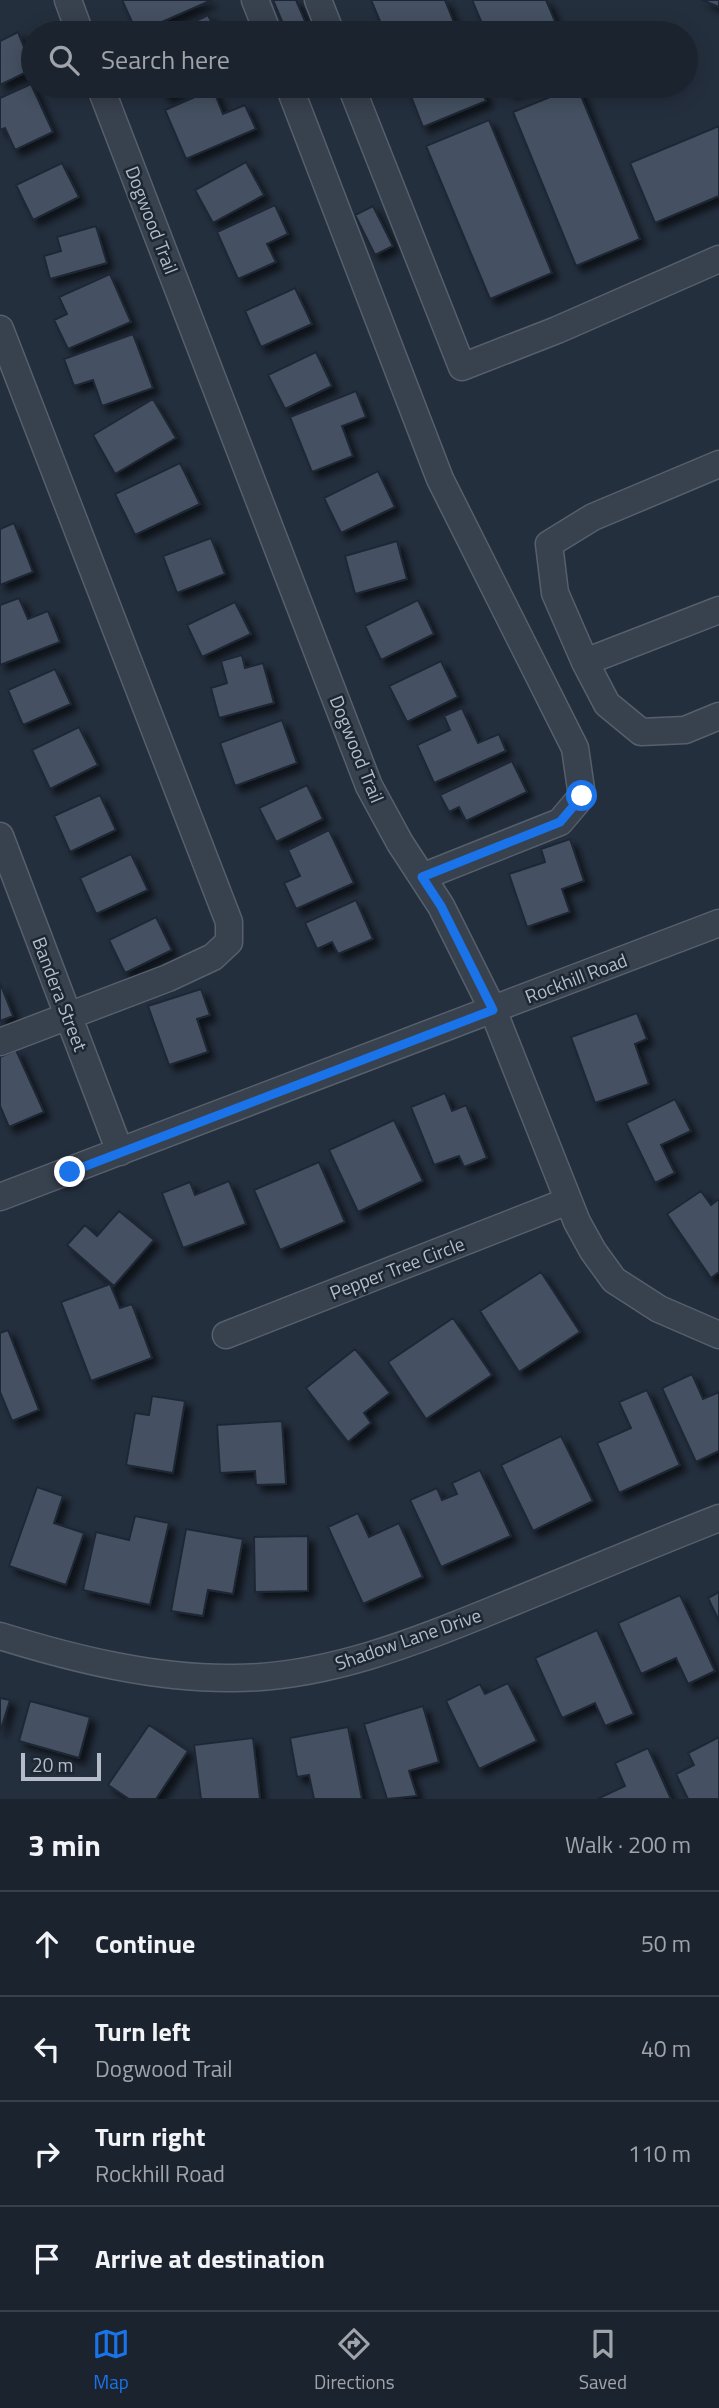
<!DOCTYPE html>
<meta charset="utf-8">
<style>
body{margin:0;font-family:"Titillium Web",sans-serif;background:#282f3a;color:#f1f3f6}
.scale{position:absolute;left:21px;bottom:18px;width:80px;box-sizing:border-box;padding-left:7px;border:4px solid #b4bcc9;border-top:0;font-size:19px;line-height:24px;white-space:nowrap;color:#b4bcc9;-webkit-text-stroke:5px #1d2633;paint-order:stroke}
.stop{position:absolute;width:21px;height:21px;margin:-16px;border:5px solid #1a73e8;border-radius:50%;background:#fff}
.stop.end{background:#1a73e8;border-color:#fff;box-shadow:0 2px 7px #0008}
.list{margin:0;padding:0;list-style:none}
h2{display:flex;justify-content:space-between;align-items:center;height:91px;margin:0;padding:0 28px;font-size:30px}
h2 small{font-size:23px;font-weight:400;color:#a0a4aa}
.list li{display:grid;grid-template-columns:46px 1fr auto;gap:21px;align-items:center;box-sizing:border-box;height:105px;padding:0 28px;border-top:2px solid #39404a}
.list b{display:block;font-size:26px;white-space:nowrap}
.list p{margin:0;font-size:23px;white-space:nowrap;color:#a0a4aa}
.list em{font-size:23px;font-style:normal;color:#a0a4aa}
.icon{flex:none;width:38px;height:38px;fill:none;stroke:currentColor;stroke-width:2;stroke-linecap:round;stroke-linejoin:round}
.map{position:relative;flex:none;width:719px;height:1799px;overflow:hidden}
.search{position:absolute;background:#1b232e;box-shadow:0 4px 18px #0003;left:21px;right:21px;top:21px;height:77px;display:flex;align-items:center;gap:18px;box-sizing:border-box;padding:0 24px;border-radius:38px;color:#a0a4aa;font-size:26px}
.sheet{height:511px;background:#1b232e}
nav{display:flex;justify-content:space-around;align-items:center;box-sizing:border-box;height:98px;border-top:2px solid #39404a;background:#1b232e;font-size:19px;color:#a0a4aa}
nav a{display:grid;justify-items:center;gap:4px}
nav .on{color:#1a73e8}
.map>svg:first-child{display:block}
.building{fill:#455162;stroke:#1f2835;stroke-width:2;filter:url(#shadow)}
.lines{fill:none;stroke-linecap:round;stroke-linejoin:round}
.minor-casing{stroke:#565f6c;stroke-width:29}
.minor{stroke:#38414e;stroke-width:26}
.route{stroke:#1a73e8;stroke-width:9}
.labels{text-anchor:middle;stroke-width:5;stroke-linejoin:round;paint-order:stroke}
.street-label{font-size:19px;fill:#b4bcc9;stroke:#1d2633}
</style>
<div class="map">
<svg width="719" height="1799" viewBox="0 0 719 1799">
<defs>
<filter id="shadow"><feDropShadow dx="6" dy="6" stdDeviation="3.5" flood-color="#0009"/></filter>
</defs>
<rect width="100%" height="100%" fill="#242f3e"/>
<!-- building -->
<path class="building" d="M122,0h90l-75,33z
M273,0h23l14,33h-23z
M371,0h74l13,33h-73z
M472,0h74l14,33h-74z
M702,0h17v7z
M208,15l9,18h-46z
M18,32l15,37 -33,16v-44z
M31,84l22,48 -38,18 -10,-22 -5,2v-32z
M160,86h29l-23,11z
M407,86h73l6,15 -63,26z
M507,86h19l-16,6z
M577,86l63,153 -64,27 -63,-154z
M213,89l10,25 22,-9 11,24 -70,30 -21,-49z
M489,120l63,153 -62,26 -64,-153z
M719,126v70l-64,27 -25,-60z
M246,162l18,33 -51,28 -18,-33z
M62,163l17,34 -46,23 -17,-35z
M275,205l13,29 -21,10 9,18 -38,17 -21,-47z
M373,206l20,40 -18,9 -20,-40z
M96,226l11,37 -57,16 -6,-23 17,-5 -4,-14z
M110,274l21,48 -63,27 -14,-29 13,-6 -8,-17z
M295,288l17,36 -51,23 -16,-36z
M133,334l20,54 -51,18 -9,-26 -19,6 -10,-27z
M316,352l16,34 -47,23 -17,-34z
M356,391l10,26 -24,9 11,30 -41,16 -22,-55z
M153,399l23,39 -61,36 -22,-39z
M180,463l20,41 -65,31 -20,-41z
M378,471l17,36 -54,26 -17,-35z
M14,523l19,49 -33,13v-56z
M211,538l14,36 -48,19 -14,-37z
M397,541l10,38 -52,15 -10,-38z
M19,598l9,21 20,-8 12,31 -60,23v-60z
M418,600l16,34 -53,26 -16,-34z
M235,602l16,32 -49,23 -15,-32z
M242,655l3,13 18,-5 11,40 -55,15 -8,-30 16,-5 -6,-22z
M441,661l17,36 -51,25 -18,-36z
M55,669l16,35 -48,21 -15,-35z
M462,708l16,35 21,-9 7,17 -72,32 -17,-38 33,-15 -6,-14z
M282,720l15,43 -62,23 -15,-43z
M79,727l19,38 -48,24 -18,-39z
M512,761l15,31 -61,29 -7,-14 -10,5 -9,-17z
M307,785l16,34 -47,23 -17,-34z
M100,795l16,35 -46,22 -16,-36z
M329,830l25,53 -58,26 -12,-26 16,-7 -12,-26z
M570,839l14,42 -22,8 8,23 -43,15 -18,-53 36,-12 -4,-13z
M131,854l17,36 -52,24 -16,-36z
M356,900l17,39 -35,15 -6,-12 -15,7 -12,-26z
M156,917l16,33 -47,23 -16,-33z
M0,983l13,33 -13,5z
M201,989l9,26 -13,4 11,33 -39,13 -21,-59z
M637,1013l10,26 -12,5 14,40 -54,19 -24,-66z
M16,1050l28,62 -35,15 -9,-21v-49z
M445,1093l7,18 14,-6 21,53 -23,9 -5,-11 -25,9 -23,-58z
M675,1099l16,32 -30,14 14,28 -20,10 -29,-60z
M394,1120l29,61 -65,31 -29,-62z
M319,1162l26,60 -65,28 -26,-60z
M229,1181l17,43 -63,24 -21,-55 28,-11 5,13z
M701,1191l10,14 8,-6v73l-8,6 -44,-64z
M119,1211l35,29 -40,46 -47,-41 18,-20 12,11z
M541,1272l39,60 -61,40 -39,-61z
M110,1284l10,24 12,-4 20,54 -61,23 -30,-79z
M453,1318l39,57 -66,44 -38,-57z
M8,1330l31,80 -27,11 -12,-29v-59z
M355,1349l35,44 -26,20 7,10 -23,19 -42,-54z
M692,1374l11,25 16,-7v59l-23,11 -34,-74z
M647,1390l33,75 -61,28 -22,-50 34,-15 -12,-26z
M152,1396l33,5 -12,72 -47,-8 9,-52 14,2z
M282,1421l4,63 -30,1 -1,-14 -35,2 -3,-48z
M561,1436l32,65 -60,30 -32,-66z
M480,1470l31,66 -70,31 -31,-67 27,-12 5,12 15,-6 -5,-11z
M37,1487l26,9 -9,27 30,10 -18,52 -57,-19z
M358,1513l11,24 30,-14 24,54 -60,27 -35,-77z
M135,1516l34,7 -19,82 -67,-15 13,-58 33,8z
M186,1529l57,10 -10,55 -25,-4 -5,26 -32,-5z
M308,1536v55l-53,1 -1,-55z
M719,1592v29l-11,-23z
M680,1595l35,76 -27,13 -12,-26 -35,16 -23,-51z
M597,1630l37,84 -29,12 -10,-23 -33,15 -27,-60z
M508,1683l29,58 -58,28 -33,-68 34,-17 5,10z
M0,1698l10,2 -10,32z
M30,1701l60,16 -11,41 -60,-17z
M423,1706l16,56 -30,9 8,25 -30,3 -23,-75z
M149,1725l39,26 -32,48h-27l-21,-14z
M348,1727l14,72h-48l-5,-24 -12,2 -7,-39z
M719,1737v62h-31l-12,-25 18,-9 -6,-12z
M253,1738l7,61h-59l-7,-54z
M648,1748l23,51h-74l28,-13 -10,-23z"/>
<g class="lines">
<!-- minor casing -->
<g class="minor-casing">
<path id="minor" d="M68,0l12,33
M255,0l13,33
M318,0l13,33
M100,86l269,700 31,57 41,63 52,104 84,212 16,29 21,29 45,29 60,26
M289,86l151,393 135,269 7,48 -22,26 -138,55
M351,86l111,281 95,-37 162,-71
M0,329l229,593v20l-16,15 -45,21 -168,64
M719,464l-126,53 -44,27 6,49 30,69 22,42 34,28 44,-2 34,-14
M585,662l134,-52
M0,836l120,316
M0,1197l719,-274
M226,1335l342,-134
M0,1636c74,23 155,43 234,42 97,0 190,-40 279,-76 69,-28 137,-57 206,-84"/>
</g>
<!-- minor -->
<use href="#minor" class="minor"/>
</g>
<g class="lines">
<!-- route -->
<path class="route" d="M70,1172l423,-162 -52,-104 -19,-29 138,-55 22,-26"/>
</g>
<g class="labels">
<!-- street labels -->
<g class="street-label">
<text transform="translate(152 220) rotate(69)" y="7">Dogwood Trail</text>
<text transform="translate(357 749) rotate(68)" y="7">Dogwood Trail</text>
<text transform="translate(576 978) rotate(-21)" y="7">Rockhill Road</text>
<text transform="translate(60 994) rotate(69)" y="7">Bandera Street</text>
<text transform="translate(397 1268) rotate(-21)" y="7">Pepper Tree Circle</text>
<text transform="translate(408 1639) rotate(-19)" y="7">Shadow Lane Drive</text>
</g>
</g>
</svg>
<div class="scale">20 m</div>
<div class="stop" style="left:582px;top:796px"></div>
<div class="stop end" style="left:70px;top:1172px"></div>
<div class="search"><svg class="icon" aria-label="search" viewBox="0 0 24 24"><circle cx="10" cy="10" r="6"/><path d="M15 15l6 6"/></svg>Search here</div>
</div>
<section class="sheet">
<h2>3 min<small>Walk · 200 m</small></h2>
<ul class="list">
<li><svg class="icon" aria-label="ahead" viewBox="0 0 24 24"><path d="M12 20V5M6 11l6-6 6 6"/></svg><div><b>Continue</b></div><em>50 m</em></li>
<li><svg class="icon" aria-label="left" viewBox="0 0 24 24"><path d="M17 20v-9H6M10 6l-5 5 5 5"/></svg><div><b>Turn left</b><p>Dogwood Trail</p></div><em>40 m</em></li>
<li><svg class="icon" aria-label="right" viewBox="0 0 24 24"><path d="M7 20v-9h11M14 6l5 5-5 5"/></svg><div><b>Turn right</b><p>Rockhill Road</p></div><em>110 m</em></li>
<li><svg class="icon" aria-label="arrive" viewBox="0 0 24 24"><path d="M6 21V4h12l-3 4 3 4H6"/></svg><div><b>Arrive at destination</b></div></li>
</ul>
</section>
<nav>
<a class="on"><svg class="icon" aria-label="map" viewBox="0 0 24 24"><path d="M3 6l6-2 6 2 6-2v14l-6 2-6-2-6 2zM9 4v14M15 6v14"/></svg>Map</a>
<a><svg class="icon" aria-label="directions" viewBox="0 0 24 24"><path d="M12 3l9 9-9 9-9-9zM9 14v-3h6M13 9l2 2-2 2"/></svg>Directions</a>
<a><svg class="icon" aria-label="saved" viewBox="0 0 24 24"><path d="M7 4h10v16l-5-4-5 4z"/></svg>Saved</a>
</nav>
